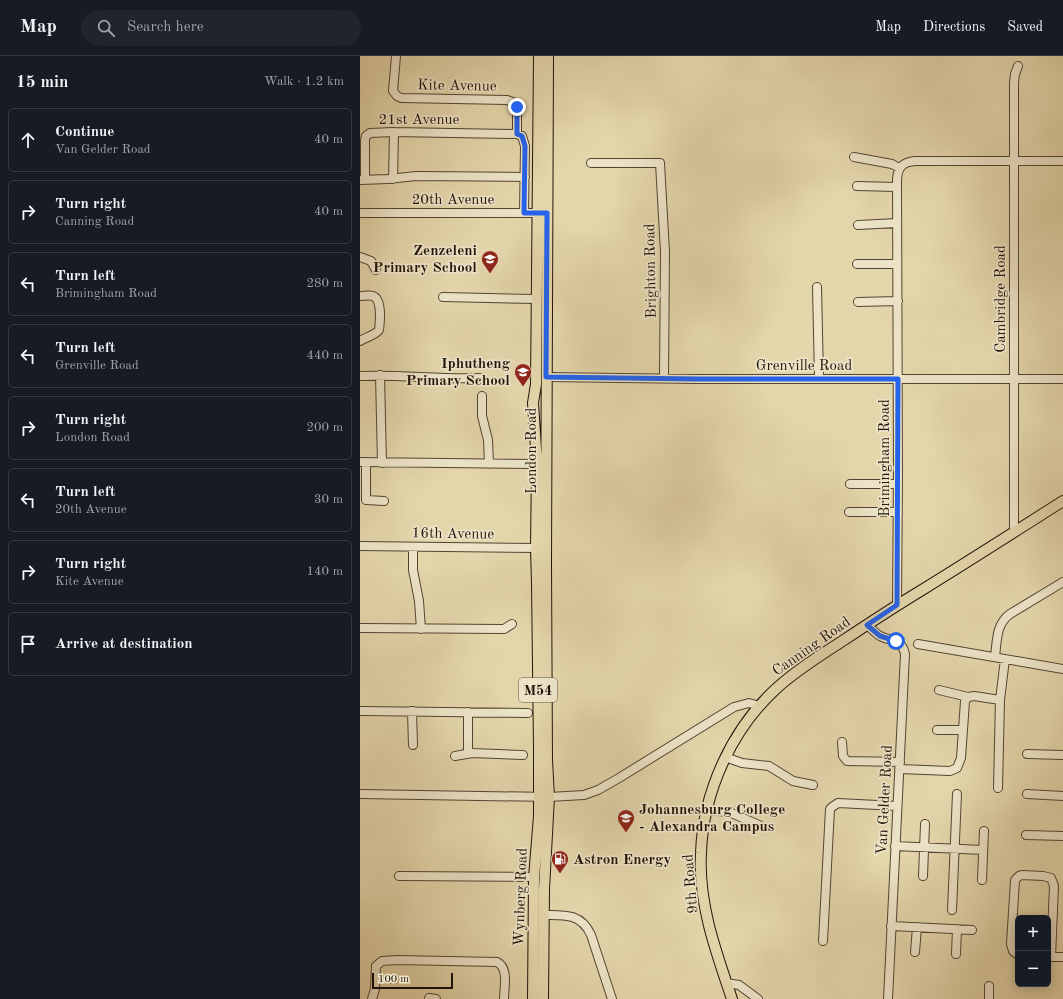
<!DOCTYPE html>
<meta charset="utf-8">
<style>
body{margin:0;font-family:"Old Standard TT",serif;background:#20242c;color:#f1f3f6}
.controls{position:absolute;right:12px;bottom:12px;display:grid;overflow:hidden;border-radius:6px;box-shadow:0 2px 10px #0003}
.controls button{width:36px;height:36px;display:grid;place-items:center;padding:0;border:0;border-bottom:1px solid #363941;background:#171b24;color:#f1f3f6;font:20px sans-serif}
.scale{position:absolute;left:12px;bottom:10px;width:81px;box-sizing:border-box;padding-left:4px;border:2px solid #22140a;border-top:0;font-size:11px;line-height:14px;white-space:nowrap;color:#22140a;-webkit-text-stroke:3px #ede4c8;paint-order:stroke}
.stop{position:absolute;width:12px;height:12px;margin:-9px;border:3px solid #2563eb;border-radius:50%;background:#fff}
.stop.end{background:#2563eb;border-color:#fff;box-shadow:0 1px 4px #0008}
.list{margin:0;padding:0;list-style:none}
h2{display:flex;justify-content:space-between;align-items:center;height:52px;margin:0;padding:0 16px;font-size:17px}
h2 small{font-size:13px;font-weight:400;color:#9ea1a6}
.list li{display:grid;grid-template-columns:26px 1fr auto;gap:12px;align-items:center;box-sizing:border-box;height:64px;margin:0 8px 8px;padding:0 8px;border:1px solid #363941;border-radius:6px}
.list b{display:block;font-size:15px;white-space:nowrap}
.list p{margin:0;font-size:13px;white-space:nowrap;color:#9ea1a6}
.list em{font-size:13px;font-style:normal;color:#9ea1a6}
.icon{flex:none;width:22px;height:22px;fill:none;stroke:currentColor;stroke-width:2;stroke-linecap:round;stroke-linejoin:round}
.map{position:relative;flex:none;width:703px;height:943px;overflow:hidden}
header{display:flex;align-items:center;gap:24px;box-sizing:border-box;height:56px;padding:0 20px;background:#171b24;border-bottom:1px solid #363941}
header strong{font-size:19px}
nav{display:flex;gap:22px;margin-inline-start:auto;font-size:14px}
.search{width:280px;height:36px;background:#20242c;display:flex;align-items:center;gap:10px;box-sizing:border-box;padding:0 14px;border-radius:22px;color:#9ea1a6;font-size:15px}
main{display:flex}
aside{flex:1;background:#171b24}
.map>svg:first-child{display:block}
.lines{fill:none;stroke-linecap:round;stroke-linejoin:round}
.minor-casing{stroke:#524432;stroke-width:10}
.major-casing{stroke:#22140a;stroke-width:12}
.minor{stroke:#ede4c8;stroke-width:8}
.major{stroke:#e4d6ab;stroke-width:10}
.route{stroke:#2563eb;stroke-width:5}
.labels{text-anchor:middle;stroke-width:3.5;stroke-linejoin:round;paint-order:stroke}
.shield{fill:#ede4c8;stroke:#5f5243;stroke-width:1}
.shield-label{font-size:14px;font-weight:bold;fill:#22140a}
.street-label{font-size:15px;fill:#22140a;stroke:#ede4c8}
.poi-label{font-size:15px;font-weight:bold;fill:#22140a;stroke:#ede4c8;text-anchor:end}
</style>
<header>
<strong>Map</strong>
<div class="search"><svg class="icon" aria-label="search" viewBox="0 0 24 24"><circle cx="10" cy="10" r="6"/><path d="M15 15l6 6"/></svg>Search here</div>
<nav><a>Map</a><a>Directions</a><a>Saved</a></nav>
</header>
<main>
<aside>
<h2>15 min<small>Walk · 1.2 km</small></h2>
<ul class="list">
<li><svg class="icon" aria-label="ahead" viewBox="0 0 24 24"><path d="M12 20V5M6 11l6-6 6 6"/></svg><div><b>Continue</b><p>Van Gelder Road</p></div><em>40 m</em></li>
<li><svg class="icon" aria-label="right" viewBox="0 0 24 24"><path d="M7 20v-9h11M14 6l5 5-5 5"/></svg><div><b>Turn right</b><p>Canning Road</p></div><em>40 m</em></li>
<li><svg class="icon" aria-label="left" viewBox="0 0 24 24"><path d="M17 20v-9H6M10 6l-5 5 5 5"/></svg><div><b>Turn left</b><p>Brimingham Road</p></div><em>280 m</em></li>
<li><svg class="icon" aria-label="left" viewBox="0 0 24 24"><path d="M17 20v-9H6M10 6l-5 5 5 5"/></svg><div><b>Turn left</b><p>Grenville Road</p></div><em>440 m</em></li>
<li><svg class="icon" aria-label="right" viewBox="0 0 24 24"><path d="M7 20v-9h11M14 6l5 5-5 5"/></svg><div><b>Turn right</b><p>London Road</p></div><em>200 m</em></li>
<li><svg class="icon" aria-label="left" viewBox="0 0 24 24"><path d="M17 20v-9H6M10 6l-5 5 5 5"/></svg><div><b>Turn left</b><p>20th Avenue</p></div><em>30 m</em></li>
<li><svg class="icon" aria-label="right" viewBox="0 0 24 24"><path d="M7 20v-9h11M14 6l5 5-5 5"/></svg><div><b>Turn right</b><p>Kite Avenue</p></div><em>140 m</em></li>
<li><svg class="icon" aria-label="arrive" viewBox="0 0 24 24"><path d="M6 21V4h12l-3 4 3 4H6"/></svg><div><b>Arrive at destination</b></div></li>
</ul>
</aside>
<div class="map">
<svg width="703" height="943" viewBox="0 0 703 943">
<rect width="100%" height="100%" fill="#e4d6ab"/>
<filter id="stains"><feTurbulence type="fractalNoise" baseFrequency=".005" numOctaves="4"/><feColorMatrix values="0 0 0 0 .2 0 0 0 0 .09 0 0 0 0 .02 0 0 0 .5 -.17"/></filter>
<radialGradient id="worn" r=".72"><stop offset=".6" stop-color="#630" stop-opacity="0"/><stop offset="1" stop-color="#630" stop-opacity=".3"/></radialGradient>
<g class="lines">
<!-- minor casing -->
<g class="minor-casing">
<path id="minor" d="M36,0l-3,35 4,5 4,2 106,2 8,3 2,4v27l5,2 3,10 -1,67
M494,101l38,7 7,4
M231,107h69l5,89 -1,126
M33,123l1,-47
M0,124l28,-1 28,-3 109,1
M5,124v-40l1,-4 4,-3 24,-1 123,2
M497,130l40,1
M0,157h183
M498,169l39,-2
M0,201l11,4 5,9
M497,208h40
M457,231l2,91
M0,240c4,0 9,-1 13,0 9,3 7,26 6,34 -5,6 -13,7 -19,11
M83,241l94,2
M498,246l40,-1
M20,319l2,88
M0,320c40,-2 81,4 121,2
M186,321l151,2h366
M122,340v20l6,24 1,24
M0,406l177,2
M6,406v38l18,1
M490,428h48
M489,456h49
M654,476v-449l1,-9 3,-8
M0,490l181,2
M53,491v23l6,31 2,28
M537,549l1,-133 -1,-291c0,-13 5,-19 18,-20h148
M507,569c4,3 8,8 13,11 11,6 21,1 25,18 -5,115 -12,230 -17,345
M0,572l144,1 8,-5
M558,588l145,25
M635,601c2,-16 1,-33 15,-43l53,-32
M579,634l29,7
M0,655l168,2
M52,655l1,34
M577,674h25
M482,686l1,14 4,5 53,1
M108,698v-42
M667,698l36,1
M95,700l17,-3 51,2
M365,701l17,6 27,3 24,15 20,4
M540,713l50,2 7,-3 4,-10 4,-57 3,-4 6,-1 26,4
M638,732l2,-88 5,-41
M0,738l189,3 35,-2 14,-5 21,-12 115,-71 15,-4 11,3
M667,738l36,2
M347,754l22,2 30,13
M666,779l37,1
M535,790l88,4
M39,820l135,1
M563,820l2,-52
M622,824l2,-49
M592,854l5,-116
M184,859c20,0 37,-2 47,20l21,64
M531,870l81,4
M463,885l7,-132 2,-2 6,-4 59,3
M555,896l2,-25
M596,898l1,-25
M658,899l-5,-4 -2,-7 4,-64 4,-4 3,-1 21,1 8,2 3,8 -3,71
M688,901h15
M366,927l13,2 19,14
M69,942l7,1
M12,943l3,-10 1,-23 6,-5 15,-1 100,2c12,6 7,25 7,37
M629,943v-13"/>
</g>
<!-- major casing -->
<g class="major-casing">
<path id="major" d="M173,943l1,-121 5,-62v-68l-2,-165 -1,-35 1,-84 -4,-61 3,-19 3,-328
M183,943l1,-110 5,-92 -2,-37 -1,-197 2,-507
M372,943c-16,-47 -34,-96 -31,-146 2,-61 31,-125 77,-166 19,-17 41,-31 63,-45 27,-18 53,-35 81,-52 47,-29 94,-59 141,-89"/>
</g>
<!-- minor -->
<use href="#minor" class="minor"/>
<!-- major -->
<use href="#major" class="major"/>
</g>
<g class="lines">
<!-- route -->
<path class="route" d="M157,51v27l5,2 3,10 -1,67h23l-1,164 151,2h201l-1,226 -30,20 13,11 16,5"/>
</g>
<!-- icons -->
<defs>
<g id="school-pin" transform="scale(0.9)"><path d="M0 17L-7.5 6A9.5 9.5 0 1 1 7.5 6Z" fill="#8f2418" stroke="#ede4c8"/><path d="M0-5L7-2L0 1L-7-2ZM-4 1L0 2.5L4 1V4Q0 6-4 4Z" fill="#fff"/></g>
<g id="university-pin" transform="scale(0.9)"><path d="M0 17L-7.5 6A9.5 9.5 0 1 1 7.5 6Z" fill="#8f2418" stroke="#ede4c8"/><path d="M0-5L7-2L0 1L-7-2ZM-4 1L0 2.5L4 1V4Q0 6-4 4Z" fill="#fff"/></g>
<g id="fuel-pin" transform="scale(0.9)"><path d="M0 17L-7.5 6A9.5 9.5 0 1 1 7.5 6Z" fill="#8f2418" stroke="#ede4c8"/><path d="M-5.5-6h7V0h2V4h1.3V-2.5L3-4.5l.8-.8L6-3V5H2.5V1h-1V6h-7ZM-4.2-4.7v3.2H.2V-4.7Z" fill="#fff"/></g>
</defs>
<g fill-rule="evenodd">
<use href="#school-pin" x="130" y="203"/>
<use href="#school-pin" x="163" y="316"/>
<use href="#university-pin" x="266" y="762"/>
<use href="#fuel-pin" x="200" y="803"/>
</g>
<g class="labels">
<!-- shield labels -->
<rect class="shield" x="159" y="622" width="38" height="24" rx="3"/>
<g class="shield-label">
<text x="178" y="639">M54</text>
</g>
<!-- street labels -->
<g class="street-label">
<text transform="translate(97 29) rotate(1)" y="5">Kite Avenue</text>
<text x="59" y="68">21st Avenue</text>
<text x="93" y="148">20th Avenue</text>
<text transform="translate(290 215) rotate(-91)" y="5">Brighton Road</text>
<text transform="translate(640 243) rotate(-90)" y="5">Cambridge Road</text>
<text x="444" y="314">Grenville Road</text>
<text transform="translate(171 395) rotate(-90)" y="5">London Road</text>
<text transform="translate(524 402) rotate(-90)" y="5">Brimingham Road</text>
<text transform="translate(93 477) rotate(1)" y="5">16th Avenue</text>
<text transform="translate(451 590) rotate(-35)" y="5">Canning Road</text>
<text transform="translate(524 744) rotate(-87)" y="5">Van Gelder Road</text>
<text transform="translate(330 828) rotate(-95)" y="5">9th Road</text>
<text transform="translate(160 841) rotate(-88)" y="5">Wynberg Road</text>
</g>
<!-- poi labels -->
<g class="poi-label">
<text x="117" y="199">Zenzeleni<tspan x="117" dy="17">Primary School</tspan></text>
<text x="150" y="312">Iphutheng<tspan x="150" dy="17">Primary School</tspan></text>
<text x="279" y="758" text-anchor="start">Johannesburg College<tspan x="279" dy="17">- Alexandra Campus</tspan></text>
<text x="213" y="808" text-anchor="start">Astron Energy</text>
</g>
</g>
<rect width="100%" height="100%" filter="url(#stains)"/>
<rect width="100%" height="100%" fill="url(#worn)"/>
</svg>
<div class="controls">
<button>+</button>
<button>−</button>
</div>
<div class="scale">100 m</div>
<div class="stop" style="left:536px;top:585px"></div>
<div class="stop end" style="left:157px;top:51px"></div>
</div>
</main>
